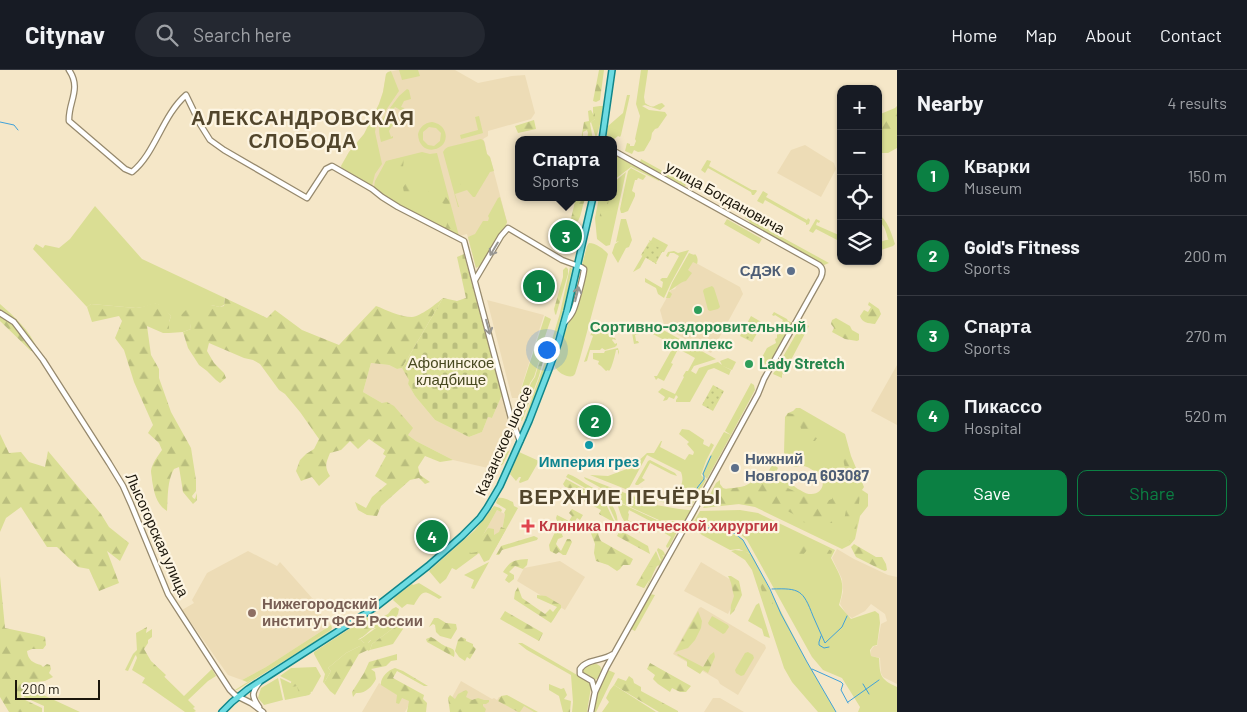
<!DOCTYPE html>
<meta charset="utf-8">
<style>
body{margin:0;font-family:Barlow,sans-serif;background:#242831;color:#f1f3f6}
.controls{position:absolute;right:15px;top:15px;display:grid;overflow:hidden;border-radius:10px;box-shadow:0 1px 4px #0004}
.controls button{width:45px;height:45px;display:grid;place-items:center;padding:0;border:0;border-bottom:1px solid #363941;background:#171b24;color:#f1f3f6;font:25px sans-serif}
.scale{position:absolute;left:15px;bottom:12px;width:85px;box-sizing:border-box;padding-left:5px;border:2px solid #1b160b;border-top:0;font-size:14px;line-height:18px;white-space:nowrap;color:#1b160b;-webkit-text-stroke:4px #fdf5e2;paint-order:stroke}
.you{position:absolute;left:546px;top:279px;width:18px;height:18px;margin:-12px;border:4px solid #fff;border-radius:50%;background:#1a73e8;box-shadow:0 0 0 8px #1a73e833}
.badge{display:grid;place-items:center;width:32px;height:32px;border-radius:50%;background:#0b8043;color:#fff;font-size:16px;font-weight:700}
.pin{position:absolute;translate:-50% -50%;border:2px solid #fff;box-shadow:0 1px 5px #0006}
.popup{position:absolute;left:515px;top:66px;width:102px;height:65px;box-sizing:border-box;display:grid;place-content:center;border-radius:10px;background:#171b24;filter:drop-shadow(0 1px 4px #0005);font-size:16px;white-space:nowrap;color:#9ea1a6}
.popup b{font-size:19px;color:#f1f3f6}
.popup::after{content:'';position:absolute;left:50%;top:100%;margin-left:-10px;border:10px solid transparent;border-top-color:#171b24}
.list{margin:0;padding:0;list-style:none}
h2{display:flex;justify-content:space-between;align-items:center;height:65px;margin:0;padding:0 20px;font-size:21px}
h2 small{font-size:16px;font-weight:400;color:#9ea1a6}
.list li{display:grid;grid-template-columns:32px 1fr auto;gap:15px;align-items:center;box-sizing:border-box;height:80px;padding:0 20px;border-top:1px solid #363941}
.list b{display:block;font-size:19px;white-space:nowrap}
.list p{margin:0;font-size:16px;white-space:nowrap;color:#9ea1a6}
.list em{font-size:16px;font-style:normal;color:#9ea1a6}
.actions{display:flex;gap:10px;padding:15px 20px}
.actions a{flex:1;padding:11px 0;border:1px solid #0b8043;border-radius:10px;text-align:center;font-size:18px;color:#0b8043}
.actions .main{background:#0b8043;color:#fff}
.icon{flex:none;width:28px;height:28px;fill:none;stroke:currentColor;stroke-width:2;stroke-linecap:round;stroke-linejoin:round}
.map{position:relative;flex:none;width:897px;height:642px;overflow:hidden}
header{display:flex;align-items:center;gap:30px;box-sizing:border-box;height:70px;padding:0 25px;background:#171b24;border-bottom:1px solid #363941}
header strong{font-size:24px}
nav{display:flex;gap:28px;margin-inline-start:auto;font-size:18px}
.search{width:350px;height:45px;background:#242831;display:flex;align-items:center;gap:12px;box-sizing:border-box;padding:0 18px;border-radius:28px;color:#9ea1a6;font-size:19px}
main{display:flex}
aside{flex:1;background:#171b24}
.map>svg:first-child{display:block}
.built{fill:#eddcb6}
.green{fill:#dade94;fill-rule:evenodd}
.forest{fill:url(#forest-firs)}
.cemetery{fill:url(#cemetery-stones)}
.park{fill:url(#park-dots)}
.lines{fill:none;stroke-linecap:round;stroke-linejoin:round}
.stream{stroke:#40a1d9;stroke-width:1}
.secondary-casing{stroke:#96896d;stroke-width:7}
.primary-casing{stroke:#11868a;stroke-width:8}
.secondary{stroke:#fff;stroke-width:4.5}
.primary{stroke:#6ddbe2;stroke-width:5}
.oneway{stroke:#989691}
.service-dot{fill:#5c6f8a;stroke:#fdf5e2;stroke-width:2}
.leisure-dot{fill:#2e9e5b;stroke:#fdf5e2;stroke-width:2}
.culture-dot{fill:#0f9aa8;stroke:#fdf5e2;stroke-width:2}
.health-dot{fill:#e0444e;stroke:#fdf5e2;stroke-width:2}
.education-dot{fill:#8d6e63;stroke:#fdf5e2;stroke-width:2}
.labels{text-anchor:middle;stroke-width:4.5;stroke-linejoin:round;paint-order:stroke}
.street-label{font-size:15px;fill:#1b160b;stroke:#fdf5e2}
.service-label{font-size:15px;font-weight:bold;fill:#4e5e75;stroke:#fdf5e2;text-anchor:end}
.leisure-label{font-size:15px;font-weight:bold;fill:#27864d;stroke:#fdf5e2}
.park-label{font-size:15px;fill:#484920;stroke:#fdf5e2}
.culture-label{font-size:15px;font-weight:bold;fill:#0d838f;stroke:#fdf5e2}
.health-label{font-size:15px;font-weight:bold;fill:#be3a42;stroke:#fdf5e2;text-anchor:start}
.education-label{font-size:15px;font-weight:bold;fill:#785e54;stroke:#fdf5e2;text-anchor:start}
.district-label{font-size:20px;font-weight:bold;letter-spacing:1px;fill:#52462c;stroke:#fdf5e2}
</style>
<header>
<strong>Citynav</strong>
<div class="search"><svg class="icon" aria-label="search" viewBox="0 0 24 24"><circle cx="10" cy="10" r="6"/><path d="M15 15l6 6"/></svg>Search here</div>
<nav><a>Home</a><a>Map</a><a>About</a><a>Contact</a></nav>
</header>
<main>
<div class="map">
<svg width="897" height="642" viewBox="0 0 897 642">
<defs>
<pattern id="forest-firs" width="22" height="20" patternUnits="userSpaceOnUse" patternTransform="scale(1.25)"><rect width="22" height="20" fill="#dade94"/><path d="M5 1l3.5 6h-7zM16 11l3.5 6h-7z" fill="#babe7e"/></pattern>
<pattern id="cemetery-stones" width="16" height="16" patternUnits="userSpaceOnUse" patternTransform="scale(1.25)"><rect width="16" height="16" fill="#dade94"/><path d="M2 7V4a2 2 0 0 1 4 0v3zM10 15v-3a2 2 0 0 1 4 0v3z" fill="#babe7e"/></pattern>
<pattern id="park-dots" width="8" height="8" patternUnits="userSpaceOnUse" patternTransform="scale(1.25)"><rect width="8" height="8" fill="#dade94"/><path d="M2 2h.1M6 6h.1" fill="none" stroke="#babe7e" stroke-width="1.8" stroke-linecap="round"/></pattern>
</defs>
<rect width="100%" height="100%" fill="#f5e7c8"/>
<!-- built -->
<path class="built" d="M398,0h57l23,13 34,-7 13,-1 10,38 -4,6 -43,12v5l-5,3 2,4 2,11 3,3 17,65 -24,42 -7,4 -9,-34 -8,2 -49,-25 -32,-19 -5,-6 -31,-18 -1,-2 8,-14 15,-18 15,-30 4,-12 3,-18 2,-2z
M805,75l29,18 2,6 -15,28 -44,-24 14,-23z
M693,184l3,3v6l44,24 3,7 -32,59 -46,-25 -5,-18 11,-20 4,-1z
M487,230l57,15 -26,83h-6z
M371,293l18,2 8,4 5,-1 8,12 -2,4 7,12 20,24 34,17 13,-5 6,-15 4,1 10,-23 10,34 -4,7 -8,23 -12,9 -35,-8 -37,-19 -8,-6 -26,-32 -19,-11z
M897,295v60l-26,-14z
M497,440l8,4 -3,17 -13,15 -8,-7z
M837,479l17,10 34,16 9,2v107l-14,-7 -2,-4 -1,-15 -9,-2v-6l3,-4h3l4,-22 6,-3 -2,-7 -14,-10 -6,7 -13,7 -5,-3 -7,-11 3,-12 -1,-13 -10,-21z
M248,481l29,15 3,-4 40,45 -3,3 14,15 -65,42 -24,13 -14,-5 -46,-65 12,-7 -2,-3 15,-27z
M560,491l25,16 -20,33 -48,-29 7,-13z
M701,492l35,21v15l-8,16 -44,-23z
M701,537l64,38 1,3 -28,47 -18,-11 -2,-4 -45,-26 26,-46z
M461,611l31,18 2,-1 3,2 2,-3h9l28,15h-85l-1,-11z
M379,613l32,18 -6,11h-43z
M713,628h7l24,14h-40z"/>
<!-- green -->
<path class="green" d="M399,0h19l2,6 -18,4z
M641,0h7l-4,27 1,6c10,7 8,2 17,0l3,3 -5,4 -15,-5 -3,1 7,4 16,2 2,3 -9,13 -3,1 -3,4 -1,6 -7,12 -6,1 -4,-2 -2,4 -7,-3 2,-8 3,1v2h4l2,-5 -1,-2 5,-23 -4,-12z
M391,1l8,20 -23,34 -1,7 7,32 -7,10 -3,12 -30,-18 -1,-2 8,-14 15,-18 15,-30 4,-12 3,-18 2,-2z
M407,19l2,1 2,9 -7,2 -3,6 3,1 -2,3 -7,-4 -3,4h-1l-1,-3 9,-12z
M627,25h3l-9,40 -1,2 -2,-1 -5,4h-7l2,-14 15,-13z
M600,36h3l-3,19 -4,13 -5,-16 4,-3v-6l-2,1v-7z
M897,39v39l-9,5h-10v-36z
M386,44h4l-2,4 8,5 -2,3h-2l-3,5 2,6 2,-1v2l-12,4c-3,-13 -3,-17 5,-28z
M479,46l4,17 -22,6 -1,-4 18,-5 -3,-13z
M432,52c6,1 11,4 13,10 6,19 -26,27 -27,2 2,-7 6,-11 14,-12zM429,57l7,1 5,5 -1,8 -6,5 -6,-1 -5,-5v-8z
M481,69l3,2 3,13 3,3 4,14 -4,1 -15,25h-2l-6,-7 -12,4 4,13h-1l-15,-55 2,-3 3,-2z
M422,82l8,2 7,-1 22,83c-24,-12 -68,-30 -85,-49l1,-6 11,-20z
M614,84c7,4 23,15 30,16l15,9v2l-28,-14 -17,13z
M641,89l45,25 -1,3 -45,-25z
M707,90l4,1 -2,5 43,24h4l1,1 -3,4h-2l-1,-3 -43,-24 -3,5 -4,-3z
M631,98l15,8 -3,4 -5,-2 -1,2h-2l-3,11 3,2v3l-7,15 -5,2h-2l-1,-4 8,-38z
M626,102l-16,73 -4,1 -9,-7 -2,-21 4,-21h15v-15z
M763,121l5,3 -2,3 41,23 1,-2 2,2 -1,4 -3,1v-2l-41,-23 -2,4 -6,-3z
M500,127l7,25 -1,3 -23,39 -7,4 -8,-31 7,-3 8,-13h5l1,-3 -1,-2 10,-18z
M95,136l47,53 83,39 -1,7 -4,2 -9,-2 -21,18 1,6 -8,3 -14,1v-11l2,-6c-18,-20 -14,-10 -35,-8l-45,-4 -4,3 -54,-58 3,-5 7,4 2,-3 14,3 11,-9z
M878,144c10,6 13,19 17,30l-2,2 -12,4 -1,-8 6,-2h3l-2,-1h1c-2,-7 -3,-14 -10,-18z
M745,147l84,46 -5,2 -73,-41 -2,-3 -4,-3z
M621,149h5l6,21 -3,7 -3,1 -8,15 -6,-10 3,-9 4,-3 -3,1z
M727,149l35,20 -3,5 -35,-20z
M816,149l4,2 -1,2 -2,-1 -1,3 25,11v6l-25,-13 -3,4 -4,-2z
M653,167l15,8 -4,7h-2l-6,11 1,1h-2v-1l-9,-6 -6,11 -7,4 17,-29 -1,-3 2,1z
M589,173c7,0 15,6 19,11l-28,104 -5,16 -2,2c-5,2 -15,-3 -18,-9v-2l14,-44 6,-8 10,-45 -3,-3 5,-19z
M689,180l-18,33 -7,15 -6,-4 -2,-6 -11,-6v-4l17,10 1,-6 -3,-2 2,-2h5l12,-22 -5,-3h-4l-2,4 -2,-1 2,-4 6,-1 4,2z
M689,183l5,2 1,-1c3,3 3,7 2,10l-4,-2 -5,8 4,3 -6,8c-6,1 -11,7 -17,10l3,3 -2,4h-4l6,-15z
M570,197l2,2c-10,55 -28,108 -51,160l27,-76 12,-40z
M712,216l2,2 6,19 -2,2 -8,2 -2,-1 -5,-19 1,-2z
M774,242l13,7 1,2 5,2 -14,24 -10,19 -9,-5 7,-13 9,-5 -1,-4 2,-1v-4l2,-3 -1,-2 5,-9 -8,-5 -1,1 -2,-1z
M545,246l6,3 -9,26 2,5 -2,2 -8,25 -4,6 -5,14 -3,3 -3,14 -2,-4 1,-11z
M803,252l4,2 -6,4 6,-3 2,1 -26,49 -1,-2v5l-9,-4z
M656,256l60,33 -22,7 -3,5 5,3 3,-6 19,-6 4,3 -2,-4 8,-3 8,4 -4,8 -9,-4 8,4 -2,5 -15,-7 -6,2 -18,32h-14v-2l2,-3 -2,-2 -2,4 -5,-2 -2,3 -4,1 2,-4 -7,-5 4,-4 13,6 9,-17 -1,-1 3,-5h2l7,-13 -7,-4 -10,-5 -7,14 2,1 -9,17 -6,-3 -2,2 -2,-4h3l14,-25 -3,-2 1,-2 -2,-2 1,-3 -19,-10 -14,3 1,6h2l1,2 -5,1 -2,-11z
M611,258l2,10h2l1,2 -3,-1 -1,1 3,4 2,-1v2l-2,2 -10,3 -3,-2 -2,2h-10l-3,11 -3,1 9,-26 -2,-1 -1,1 3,-7 6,2 1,4v-4z
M618,278l1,4 -1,3v-5h-2c-1,5 -4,18 -7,21l-1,-1 -2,1 -5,-5 -3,-2 1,-3 -6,-2v-6h11l1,-2z
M751,313l3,2 1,5 -24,45 -6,-4z
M796,338h4l45,26 6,22 13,31 -2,3 6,4v12l-8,10 -5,23 -5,6 -8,4 -87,-42 -16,-3 -36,4 13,-25 4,-3v4l3,4 3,1 17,-2 9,-5 12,-2 9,-17 5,5 -2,4 3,3 7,4 2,-3 4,2c0,7 2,9 8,12 18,13 33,-8 14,-19 -6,-4 -11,-7 -18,-4l-3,-1 3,-6 -12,-7 1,-36 3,-4 5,-2z
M682,359l7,1 15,10 -1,4 6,3 2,-4 3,2 -8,16 -5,14 5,5 -15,27 -29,-5 -15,-5 -1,-3 3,-3h2l15,6c11,-5 20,-11 15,-25l-34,-17 -19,35 -38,-15 18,1 24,-9 15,-14h7l7,-12h1l-2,6 25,13 4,-6 4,1 1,-3 -7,-8 2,-2 -10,-8z
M724,362l7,3 -24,44 -5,-5 5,-12z
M504,376l3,6 3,-2 -7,14 -16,11 -2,-3 3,-4 12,-9z
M519,382l20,9 -11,19 -8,3 -1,-1 2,-5h-2l-3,4 -6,-7z
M650,390l25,13 2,3 -6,-2 -21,-11 -8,15 3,2 -7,5h-2l-1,-1 13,-23z
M568,404c6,2 12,6 18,10 17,9 32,20 32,42l-12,-26 -40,-23z
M584,407l72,28 23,4 19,2 -6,12 -10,-3h-23l-42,-19 -9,-9 -23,-13z
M498,428c6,-1 10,2 15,4l1,4 4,2 -29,52 -5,2 -5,-9 -23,17 -4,-2 -6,11 -6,5 -11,-13 46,-41 19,-24 6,2 2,2 -1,2 -4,-2 -16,29 8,7 13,-15 3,-17 -1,-1 2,-4 -10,-6z
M618,432l39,18 25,2 -13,25 -2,1 -1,-2 5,-9 -13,-8h1l8,4 1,-5 -5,-5 -4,1 -2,-1h-3l-25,-13 -1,3 1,1 -1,6 15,9 -5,-1 -1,1 4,4c-18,-10 -18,-11 -24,-30z
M740,440l18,3 77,37 -4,8c10,20 15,24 8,47l12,14 24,-8 4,3 1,9 -3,22 -4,1 -3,4 1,6 8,2c1,18 1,21 18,29v25h-39l2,-5 -18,-29 -19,-8 -11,-13 -65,-117 -9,-8 -45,-9 7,-12z
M693,455l44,10 6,5 8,14 -12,-5 -9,1 -28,-15 -6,-4z
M658,478c4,2 7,3 7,8l-3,-1 2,2 -4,8 -3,1c-5,8 -6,16 -12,24l5,-11 -6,9 -8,-3 20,-34 4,10 1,-1 -4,-10z
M735,480l9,1 8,4 55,107 29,50h-18l-26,-30 -8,-14 -32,-98 -7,-10 -14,-9z
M489,492l-15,27 -3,-1 3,-8 -10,-5z
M419,513l23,14 -3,2c-15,-8 -15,-11 -25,6l-7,-1 -5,4 -9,-8 2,-3 17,-13 1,1z
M650,524l5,1 -20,36 -4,-2z
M759,533l11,35 -6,-2 -2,-7 -14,-8 8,-16z
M372,544l11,3 -6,4 -19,19c9,-4 13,-10 22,-14l5,3 6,-8 9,6 -4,-1 -24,18 -2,6 -2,1v-8l3,-3 -7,3 -3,-3 -1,6 -14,7 -18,15 3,3 -7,12 -1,-1 2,-8 -11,-20v-2z
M712,546l16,9 1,2 -4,6 -2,1 -14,-9 -1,-2z
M331,555l1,3 -1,2 -33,20 34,-20 -1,2 -94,58h-2l19,-12 -7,4 -5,-2 24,-13z
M518,573h4l69,40v4l-4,25h-15l1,-10 -2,-27 -44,-25z
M137,580l47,46 28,-27 4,7 -8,5 -20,19 7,7 -2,1 3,3 -2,1h-9l-40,-28 -3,-1 3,-5 -13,-8 5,-12 -1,-3 -1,1 -7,15 -3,-1 8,-16z
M748,582l5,3 1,3 -10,17 -3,1 -5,-3 -1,-3 10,-17z
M595,593l5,3 2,4 -4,8 -3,2 -13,-7v-5z
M316,597l5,9 -9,16 -32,-16 11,-8z
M608,600l7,3 -19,39h-2l5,-25z
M278,608l5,22 -19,5 -6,-7 3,-10z
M280,608l31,15 -2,2 -24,5z
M614,615l42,27h-54l7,-10 -3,-4 4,-8z
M26,617l54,25h-36v-6l-20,-9z"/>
<!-- forest -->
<path class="forest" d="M599,0h5l-4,30 -4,2 -3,-1z
M897,36v25l-19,8v-24l17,-7z
M591,40l2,4 2,-2v7l-5,4 3,17h-6l1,-7 -1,-3 -4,2v7l-2,1 3,-18 5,-1 -1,-10z
M534,50l2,9 -18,4 -3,-7z
M404,87l-1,11 4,1 3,-2 2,2 -2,2 1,4 -5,2c-1,-2 -3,-4 -5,-5 -6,-4 -11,-2 -16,-9l3,-2z
M454,102h12c3,6 4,9 -1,13 -8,0 -11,-5 -11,-13z
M406,113l17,5 6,4 -8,3 -2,-2h-15l-1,-6z
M442,121l4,1v5l3,4 7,26 -3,5 -9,-5h2c3,-8 3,-16 -3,-24l-14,5v-4l11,-4 -2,-6z
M576,127h10c-4,8 -4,17 -8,24l-8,2z
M601,127h8l-3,22 1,6 -2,5 -2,-2 -2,1h-2l3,-6 1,-5h-3c-1,-5 3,-11 0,-16z
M566,197l2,2v5l-12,41 -1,-1 -1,-5 9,-32v-7z
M225,228l42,20 8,-8 27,20 37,15 37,-39c11,4 23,11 36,11 9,-1 24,-13 31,-19l-41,70 -5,1 -8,-4 -18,-2 -8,29 19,11 5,-1 7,4 19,22 -5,7 8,6 37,19 -13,2 -15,-6 -7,11 2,8 10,7 -5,2 -6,-6 -9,2 -29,26 -4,10 -10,-1 -9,-5 -3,-8 11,6 6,-11 15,-13 -12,-8 11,-20 -3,-2 2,-4 -16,-11 -11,10 -8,-8 -9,9 -11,3c-4,10 -6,13 0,23l-11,10 -7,-9 -11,4 -5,-10 4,-11 6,-6 8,-5 5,-10 -19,-27 -15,-18 -6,-4 -19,-26 -7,-4 -9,-2 -35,-15 -2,8 7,12 10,10 2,5 -6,5 -4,-3 -9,-9 -8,-6 -11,-17 -5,-16 8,-3 -1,-5 -7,-4 -2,-5 8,-8 22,-2 9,2 4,-1z
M869,232l10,7 2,5 -6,10c-7,-1 -13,-1 -15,-8l4,-6 4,2 3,-5 -3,-2z
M154,233l8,2 9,11 -2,6v11h-6l-16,-7 4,29 8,14v9l12,34 20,36 5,32v11l-4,5 1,2 2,1 2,-6v7l-4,4 -10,-12 -4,-25 -5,2c-7,12 -6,28 -7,42 -11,-7 -13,-19 -15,-31 0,-3 -1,-6 -1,-9 1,-8 7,-15 11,-21l-3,-7 -11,-10 5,-8 -19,-43 -10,-32 -9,-12 7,-17 -3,-5 -27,6 -5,-15 4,-3 45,4 6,-1z
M0,234c15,13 29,26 37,44h-2l-24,-30 -11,-6z
M0,245l13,8 22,28h-4l-31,-30z
M836,248l14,8 2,4 7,4v6l-2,1 -12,-2 -13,-7 2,-4 -3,-4 1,-4z
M545,281h1c-2,9 -5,16 -7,25l-17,45 -4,-2 5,-19 2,-2 6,-15 4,-6 7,-25z
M788,343l9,2 8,7 7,1v5l-6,6 11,4 -2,3h-13l-2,-4 3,-3 -3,-8 -14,5v-14z
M0,364l9,19 12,-1 8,10 16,5 3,-16 53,63 8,13 20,16 -9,18 -13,-10 12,32 -20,8 -10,-22 -11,-2 -21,-20h-10l-26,-40 -15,11 -6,14z
M842,379l7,16 10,20 1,8 -3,31 -2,12 -5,7 -1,-4 5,-28h-2l-6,21 -3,1v-7l4,-21 5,-12v-8l-5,-8 -4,-18 -9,-3z
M766,408l54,25 12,-4 2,-11 4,5 -3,8 4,4 -1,18h-8l-17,3 -15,-6 -3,-5 -19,-10 -41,-1 -30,2 12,-17c20,0 31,-3 49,-11z
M566,409l38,21 11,23 -16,-9 2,-4 -17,-9 3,-5 -13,-7 -9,-2 -2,-3z
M572,439l11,6 -3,5 -3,-2 -3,5 -6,2 -11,-4 -1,-3 1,-3 12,6 3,-5 -3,-3z
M592,454c8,6 5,10 9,17l32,18 -3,6h-7l-3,4 -3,2 -9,-6 -12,-4 -2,-8 1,-9 -6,-16z
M501,457l5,2 -10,18 -13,9 -4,-4 -9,7 -5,-7 3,-1 3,2 6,-1v-9l11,-15 6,1v6l5,-3z
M620,460l28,16 2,8 -33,-18z
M557,461l5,3 1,3 -5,2 -2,5 5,7 6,-12h3l2,3 -6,13h-3l-4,-3 -3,2 -6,-3 -1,-6 6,-13z
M534,466l4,2 -1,2 -35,10 -3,5h-3l5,-9z
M806,468l26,13 -2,7 -8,-2 -8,-3 1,-6 -4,-2 -8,10 -4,-1 -7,-9z
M854,474l22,13h6l4,7 1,6 -2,1 -3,-1 -26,-13 -5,-10z
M528,489l-1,6 -4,4 -8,-3 -6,6 5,3v4l-5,4 -4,-3 3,-5 -5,-3c8,-12 11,-12 25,-13z
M651,496l3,1 1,2 -11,19 -4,-2c-1,-7 4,-18 11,-20z
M755,498l2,1 13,27 3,8 -8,-2z
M0,506l5,52 33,7 7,2 1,8 -3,4h-11l-5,2c1,9 6,12 14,14l2,2 4,-3 3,1 1,4 -2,4 4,4 -8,4 -20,2 -4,15 21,10v4h-33l-9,-15z
M728,506h3l8,5 3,14 -8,16 -4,4 1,-10 3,-9c-2,-7 -2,-13 -6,-20z
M518,517l4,11 23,16 5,-5 3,3 4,-5 -20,-9v-3l9,1 15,9v3c-4,5 -6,10 -10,15l-37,-24 1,-7z
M396,537l3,2 -1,5 -2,3h-5l1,3 -7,10 -5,-3c-1,0 -8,2 -8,2 -6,4 -9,10 -17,10v-2l14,-13 19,-10 4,-5z
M505,541l38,22 -4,8 -39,-22z
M698,541l4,10 -1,7 -6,12 -7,8 -13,4z
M434,548h4l8,5 10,1 1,5 -6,10 -11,-3 -4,-4 -1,-7 -2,-1 -4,3z
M396,556l6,1 1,2 -10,15 -23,6 2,-6z
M147,557l-1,6 6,-4v8l-4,3v3l-4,6 7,12 15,14 -3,3 -19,-15 -7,-12 -1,-18z
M431,567c5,2 9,7 14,9 7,3 11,2 9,11l-27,-15 -1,-3z
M461,567l5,2v2l7,3v2l3,3 -6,10 -3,-2 -2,4 -6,-4 -4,-6 3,-11z
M371,569l-3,4v7l-9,4 -24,41 -5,-4 -6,-8 7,-12 -3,-3 18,-15 14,-7 -1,-5 2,-1 3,3 2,-3z
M714,582l1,5 -7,16 -5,-3 -3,4 -13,-8v-5l-10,-6 1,-1 25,13 7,-12z
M397,584v6l-6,1 -5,5 -15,3 4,3 1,7c-4,8 -11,15 -20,14l-3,4 -1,-5 12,-19 5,-11z
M650,593l41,23 -5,6h-6l-8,-4 -2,4 -12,-8 -5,-5 2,-4 -8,-6z
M395,598l8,3 25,15h-4l-27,-15 -4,7 31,17 -1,4 4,4 -1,9h-19l2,-11 -7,-3 -3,6 -3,-1 1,-8 -16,-10c-1,-7 7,-15 14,-17z
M629,606l4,3 1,4 7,4v4l37,20v1h-19l-45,-27 4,-7 8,3z
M297,609v3h5l2,3h5l4,2 -3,7 -6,2 -5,-2 -2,-8 -5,1 -2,-2 2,-5z
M549,614l12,5 3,-1 3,7 -3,4 7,2 -1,11h-7l-4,-16 -10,-6z
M466,620l2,2 -2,5 6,3 6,-2 6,2h5v2l-3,2h-3v2l3,3 -1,3h-35l-2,-14 2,-3 5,4 3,-5z
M507,625l31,17h1h-5l-10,-6 -4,6h-2l-20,-11 3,-5z"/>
<!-- cemetery -->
<path class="cemetery" d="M464,184l38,141 -10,23 -4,-1 -6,15 -13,5 -34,-17 -20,-24 -7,-12 1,-4 -7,-12 41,-70 14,3 9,-3 -9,-41z"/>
<!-- park -->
<path class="park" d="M649,172l14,8 -8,13 -14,-8z
M751,246l12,7 -11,19 -12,-6z
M713,315l11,6 -11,20 -11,-6z"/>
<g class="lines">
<!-- stream -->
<path class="stream" d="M0,52l14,3 4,5
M689,434l2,-8 13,-17v-3l-1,-2 8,-18
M693,455l41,8 9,7 27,49 11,25 26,48 29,50
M772,519c28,-1 31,1 41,27 4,9 8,18 12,27l17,-16 5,-11
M821,566l-2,6v3l5,3 5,-1
M812,599l29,13 2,2 -2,6 7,13
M863,614l6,10
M848,632l31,-22"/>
<!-- secondary casing -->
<g class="secondary-casing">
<path id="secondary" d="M69,0c13,19 -1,32 0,51l56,48 7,3c23,-18 30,-56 54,-77l14,29 10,16 14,10 83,48 19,-29 6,-3 40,23 10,8 16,10 66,34 47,177 9,23
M475,210l26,-44 7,-8 54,32 19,7 3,2c0,5 -9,40 -12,44 -2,4 -5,7 -8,10
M0,243l14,9 29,38 66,103 14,23 8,18 37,90 62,96 5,5 16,8 12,9
M595,622l-3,-11 -12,-7v-5c6,-10 23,-8 33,-15
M259,637c-7,-10 -8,-14 0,-24
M591,642l4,-20 11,-24 104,-186 48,-88 6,-15 57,-102c2,-5 2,-9 -2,-12l-205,-114"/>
</g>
<!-- primary casing -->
<g class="primary-casing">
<path id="primary" d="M602,70l10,-70
M222,642l10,-10 16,-13 129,-83 51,-40 34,-30 18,-18 7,-10 13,-22 29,-65 20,-52 9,-25 9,-33 26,-114"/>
</g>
<!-- secondary -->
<use href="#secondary" class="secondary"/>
<!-- primary -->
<use href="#primary" class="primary"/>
</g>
<!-- one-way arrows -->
<defs><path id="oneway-shaft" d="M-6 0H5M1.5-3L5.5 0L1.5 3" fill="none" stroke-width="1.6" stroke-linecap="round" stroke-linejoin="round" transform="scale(1.25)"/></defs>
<g class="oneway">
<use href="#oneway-shaft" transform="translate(494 179) rotate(121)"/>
<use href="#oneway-shaft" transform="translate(577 224) rotate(-76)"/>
<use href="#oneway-shaft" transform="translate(488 257) rotate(75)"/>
</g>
<!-- markers -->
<g class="service-dot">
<circle cx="791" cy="201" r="5"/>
<circle cx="735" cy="398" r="5"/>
</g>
<g class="leisure-dot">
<circle cx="698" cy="240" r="5"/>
<circle cx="749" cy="294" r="5"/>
</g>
<circle class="culture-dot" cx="589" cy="375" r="5"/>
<path class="health-dot" d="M525.5 448.5h5v5h5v5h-5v5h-5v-5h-5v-5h5z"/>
<circle class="education-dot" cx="252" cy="543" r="5"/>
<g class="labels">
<!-- street labels -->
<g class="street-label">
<text transform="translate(725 128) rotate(29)" y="5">улица Богдановича</text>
<text transform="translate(504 371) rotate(-66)" y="5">Казанское шоссе</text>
<text transform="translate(157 465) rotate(66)" y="5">Лысогорская улица</text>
</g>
<!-- service labels -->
<g class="service-label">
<text x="781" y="206">СДЭК</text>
<text x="745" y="394" text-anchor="start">Нижний<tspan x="745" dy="17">Новгород 603087</tspan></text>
</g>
<!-- leisure labels -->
<g class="leisure-label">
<text x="698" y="262">Сортивно-оздоровительный<tspan x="698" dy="17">комплекс</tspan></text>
<text x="759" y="299" text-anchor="start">Lady Stretch</text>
</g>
<!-- park labels -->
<g class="park-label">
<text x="451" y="298">Афонинское<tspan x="451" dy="17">кладбище</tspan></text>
</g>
<!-- culture labels -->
<g class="culture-label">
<text x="589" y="397">Империя грез</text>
</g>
<!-- health labels -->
<g class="health-label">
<text x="539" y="461">Клиника пластической хирургии</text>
</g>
<!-- education labels -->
<g class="education-label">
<text x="262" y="539">Нижегородский<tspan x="262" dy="17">институт ФСБ России</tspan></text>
</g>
<!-- district labels -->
<g class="district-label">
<text x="303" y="55">АЛЕКСАНДРОВСКАЯ<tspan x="303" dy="23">СЛОБОДА</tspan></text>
<text x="620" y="434">ВЕРХНИЕ ПЕЧЁРЫ</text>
</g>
</g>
</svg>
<div class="controls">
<button>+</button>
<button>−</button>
<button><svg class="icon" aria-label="locate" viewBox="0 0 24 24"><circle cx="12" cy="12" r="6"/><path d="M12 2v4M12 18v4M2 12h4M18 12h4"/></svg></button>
<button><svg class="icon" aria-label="layers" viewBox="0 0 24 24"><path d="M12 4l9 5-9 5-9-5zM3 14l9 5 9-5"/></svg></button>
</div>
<div class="scale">200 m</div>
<div class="you"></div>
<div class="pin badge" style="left:539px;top:216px">1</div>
<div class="pin badge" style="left:595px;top:351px">2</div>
<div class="pin badge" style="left:566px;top:166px">3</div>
<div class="popup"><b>Спарта</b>Sports</div>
<div class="pin badge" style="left:432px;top:466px">4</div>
</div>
<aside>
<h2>Nearby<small>4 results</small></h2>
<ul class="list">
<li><span class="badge">1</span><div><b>Кварки</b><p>Museum</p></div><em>150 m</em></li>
<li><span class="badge">2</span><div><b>Gold's Fitness</b><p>Sports</p></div><em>200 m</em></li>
<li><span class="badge">3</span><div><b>Спарта</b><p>Sports</p></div><em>270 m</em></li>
<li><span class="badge">4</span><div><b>Пикассо</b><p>Hospital</p></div><em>520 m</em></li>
</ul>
<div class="actions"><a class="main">Save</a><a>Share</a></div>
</aside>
</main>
